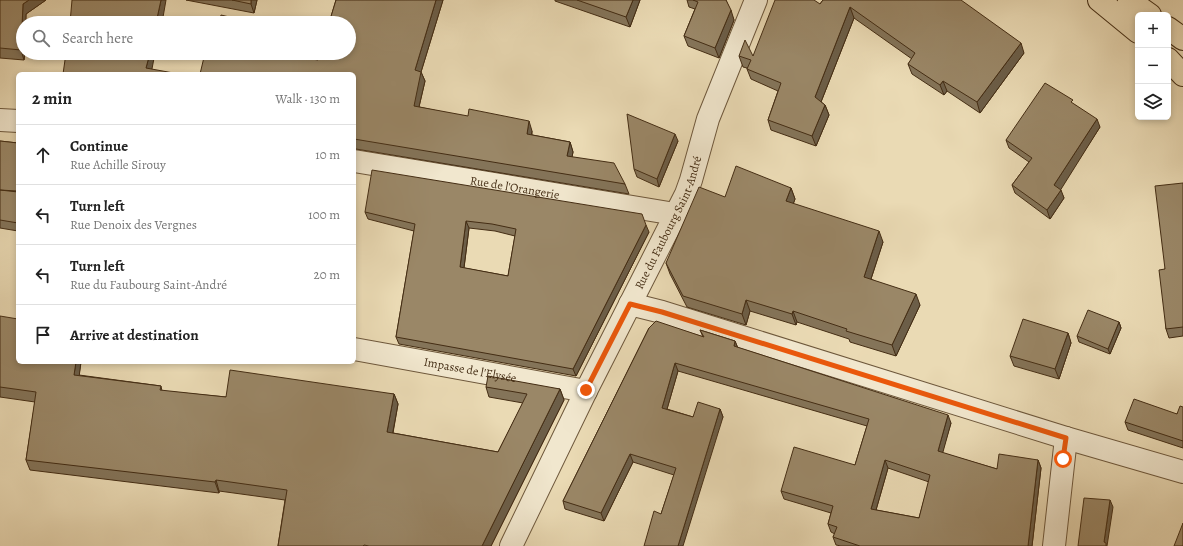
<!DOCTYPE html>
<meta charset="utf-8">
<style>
body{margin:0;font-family:Alegreya,serif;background:#f6f6f6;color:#222}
.controls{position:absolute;right:12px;top:12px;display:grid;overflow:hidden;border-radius:6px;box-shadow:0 2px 6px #0003}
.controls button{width:36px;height:36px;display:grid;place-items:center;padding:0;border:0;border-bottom:1px solid #e0e0e0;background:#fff;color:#222;font:20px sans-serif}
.stop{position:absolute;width:12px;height:12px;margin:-9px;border:3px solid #ea580c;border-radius:50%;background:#fff}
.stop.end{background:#ea580c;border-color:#fff;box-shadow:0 1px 4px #0008}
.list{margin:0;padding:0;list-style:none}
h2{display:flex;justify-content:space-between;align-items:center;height:52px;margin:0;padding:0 16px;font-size:17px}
h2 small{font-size:13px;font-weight:400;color:#767676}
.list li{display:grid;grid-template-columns:26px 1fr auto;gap:12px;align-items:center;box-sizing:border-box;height:60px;padding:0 16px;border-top:1px solid #e0e0e0}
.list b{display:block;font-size:15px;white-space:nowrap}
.list p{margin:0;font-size:13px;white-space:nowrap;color:#767676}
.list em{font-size:13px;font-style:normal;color:#767676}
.icon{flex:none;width:22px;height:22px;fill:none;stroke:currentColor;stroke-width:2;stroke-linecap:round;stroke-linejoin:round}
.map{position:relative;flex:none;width:1183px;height:546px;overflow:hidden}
.search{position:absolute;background:#fff;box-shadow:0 2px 6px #0003;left:16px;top:16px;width:340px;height:44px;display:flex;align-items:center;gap:10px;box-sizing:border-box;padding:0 14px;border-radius:22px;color:#767676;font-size:15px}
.panel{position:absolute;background:#fff;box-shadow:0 2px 6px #0003;left:16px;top:72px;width:340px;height:292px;border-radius:6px}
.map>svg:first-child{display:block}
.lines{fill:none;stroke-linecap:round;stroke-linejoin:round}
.minor-casing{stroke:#6e583c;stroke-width:24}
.major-casing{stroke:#442d14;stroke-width:24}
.minor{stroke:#f1e7ce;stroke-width:22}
.major{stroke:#eadab4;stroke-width:22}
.wall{fill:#847459;stroke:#442d14;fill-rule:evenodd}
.shaded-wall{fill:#6c5e48;stroke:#442d14}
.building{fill:#9a8767;stroke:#442d14;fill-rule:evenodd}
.route{stroke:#ea580c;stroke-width:5}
.labels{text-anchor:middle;stroke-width:3;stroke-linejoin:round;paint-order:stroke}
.street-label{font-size:12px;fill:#442d14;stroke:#f1e7ce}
</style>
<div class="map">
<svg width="1183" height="546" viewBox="0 0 1183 546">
<rect width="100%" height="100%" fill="#eadab4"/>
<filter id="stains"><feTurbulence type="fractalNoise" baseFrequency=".005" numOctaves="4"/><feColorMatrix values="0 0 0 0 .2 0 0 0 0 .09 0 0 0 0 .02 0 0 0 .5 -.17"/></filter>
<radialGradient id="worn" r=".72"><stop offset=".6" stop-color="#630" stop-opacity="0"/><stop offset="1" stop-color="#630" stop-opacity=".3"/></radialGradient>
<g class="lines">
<!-- minor casing -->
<g class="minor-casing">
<g id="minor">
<path d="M0,120l18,1"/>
<path id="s1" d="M354,161l321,53"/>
<path d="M630,304l32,8 404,126 117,34"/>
<path id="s2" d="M354,349l232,42"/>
<path id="s3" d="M511,546l75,-155 100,-197 5,-14 17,-61 48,-119"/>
<path d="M1054,546l12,-108"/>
</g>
</g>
<!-- major casing -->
<g class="major-casing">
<path id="major" d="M1099,0l39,32
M1129,0l21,15
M1168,28l15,11
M1168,59l15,16"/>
</g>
<!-- minor -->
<use href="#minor" class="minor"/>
<!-- major -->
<use href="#major" class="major"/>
</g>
<!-- wall -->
<path class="wall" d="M0,0h46l-20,14 -3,39h2l-1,7 -24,-2z
M186,0h71l-3,13z
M336,0h107l-22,72 4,9 -6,26 113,24v4l38,7 3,10 -1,5 53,27 4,10 -273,-45h-2v-75l-36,-14z
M555,0h85l-10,27 -75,-26z
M687,0h39l8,20 -15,38 -31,-12 -4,-10 11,-27 -6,-2z
M823,0l201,53 -44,60 -33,-22 -3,4 -32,-21 -4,-10 4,-5 -58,-41 -33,84 4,3 4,10 -13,31 -45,-16 -3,-10 10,-29 -27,-12 -4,-10v-1l-4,-1 -4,-11h14l67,-52z
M1075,105l25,22 -40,62 4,9 -14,21 -35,-26 -3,-8 17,-23 -20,-14 -3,-8z
M0,141l18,2v88l-18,-3z
M678,141l-19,46 -22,-10 -3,-8z
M1183,183v153l-14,2 -3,-9 -1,-60z
M791,188l4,11 -2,5 90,38 -12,37 49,26 -24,51 -46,-14 -1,-3 -52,-17 -1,3 -46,-14 -4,14 -59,-18 -17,-33 -4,-11 59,-66z
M365,212l284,20 -73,144 -177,-32 -3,-7 18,-106 -46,-12zM469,228l26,3 20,5 -7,40 -44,-8z
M0,316l18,46h63l-2,13 82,11 1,5 64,6 168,-3 4,10 -5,29 105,19 25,-49 -34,-6 -3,-10 74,2 4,11 -73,146h-213l7,-46 -66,-9v2l-189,-23 -4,-10 9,-58 -35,-5z
M1119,322l2,6 -11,26 -31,-12 -2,-6z
M649,328l54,9 -3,-7 35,11 3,7 213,75 -9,30 55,16 41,-9 3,8 -9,78h-191l-5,-1 -3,-8 2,-3 -4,-2 -3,-8 3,-11 -47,-14 -3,-8 74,-26 12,-39 -189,-55 -11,38 26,8 27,-8 3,8 -62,97 13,-39 -41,-13 -29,59 -39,-12 -2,-8zM888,468l41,14 -10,36 -43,-8z
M1068,333l3,10 -12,36 -45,-13 -4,-10z
M1183,407v41l-55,-18 -3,-8 52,-8z"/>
<!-- shaded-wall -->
<path class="shaded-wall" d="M29,0h17l-20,14v9h-3v30h2l-1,7 -3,-10 2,-46z
M161,0h5l-4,23h-6z
M251,0h6l-3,13 -3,-9z
M436,0h7l-22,72 4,9 -8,34 -3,-9 1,-36z
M633,0h7l-10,27 -4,-10z
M850,7l4,11 -35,89 -4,-10z
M731,10l3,10 -15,38 -4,-10z
M1021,43l3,10 -44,60 -3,-11z
M150,53h5l-4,21 -5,-6z
M943,81l4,10 -3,4 -4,-10z
M825,105l4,10 -13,31 -4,-10z
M1097,119l3,8 -42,67 -4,-9z
M529,121l3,10 -2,13 -3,-10z
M675,134l3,7 -19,46 -2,-8z
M570,142l3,10 -3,14 -3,-10z
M18,152v44l-1,-4z
M791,188l4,11 -5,14 -4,-12z
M1061,190l3,8 -14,21 -3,-9z
M466,221l3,7 -6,47 -3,-8z
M646,225l3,7 -73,144 -3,-7z
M879,231l4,11 -15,46 -4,-11z
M916,294l4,11 -24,51 -4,-11z
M746,300l4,11 -4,14 -4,-11z
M793,311l4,11 -1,3 -4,-11z
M1119,322l2,6 -11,26 -2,-5z
M1068,333l3,10 -12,36 -4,-10z
M735,341l3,8 -4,-3z
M76,362h5l-3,23 -4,-10z
M675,363l3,8 -13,45 -3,-8z
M560,389l4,11 -73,146h-9z
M394,394l4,10 -7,38 -4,-10z
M720,409l3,8 -40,129h-5z
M948,415l3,8 -10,36 -3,-8z
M630,454l3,8 -29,59 -3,-8z
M885,460l3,8 -14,49 -3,-8z
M1038,460l3,8 -9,78h-4z
M216,480l3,11v2l-4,-11z
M1110,500l3,7 -6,39h-1l-2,-4z"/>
<!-- building -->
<path class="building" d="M0,0h29l-6,4 -2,46 -21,-2z
M72,0h89l-5,23h-86z
M232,0h19v4z
M336,0h100l-21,70 6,2 -7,34 54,10 1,-7 60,12 -2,13 43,8 -3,14 47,7 11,21 -271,-45v-65h-154l5,-21h73l40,7 2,-7h29v-30h-20z
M577,0h56l-7,17z
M693,0h33l5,10 -16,38 -31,-12 14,-34z
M775,0h39l6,4 3,-4h138l60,43 -44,59 -34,-21 -3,4 -32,-21 7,-11 -65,-46 -35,90 10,8 -13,31 -44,-16 13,-37 -34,-14 4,-9 -12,-4 6,-16 8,16z
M221,15l29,7v1h-31z
M66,53h84l-4,15 33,6h-116z
M1045,83l28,17 -2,2 26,17 -43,66 7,5 -14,20 -35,-25 20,-27 -26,-18z
M627,114l48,20 -18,45 -23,-10z
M0,141l18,2 -1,48 -17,-1z
M736,166l55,22 -5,13 93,30 -15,46 52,17 -24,51 -46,-14 1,-2 -54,-18 -1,3 -46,-14 -4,14 -59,-18 -17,-33 33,-76 26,10z
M372,170l270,44 4,11 -73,144 -177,-32 19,-113 -50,-12zM466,221l26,3 24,5 -8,47 -48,-9z
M1183,183v144l-17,2 -7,-59 6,-1 -10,-83z
M0,190l18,2v31l-18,-3z
M1088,310l31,12 -11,27 -31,-13z
M0,316l18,3v43h58l-2,13 87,11 -1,4 66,7 4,-27 164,24 -7,38 111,20 29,-58 -41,-7 2,-11 72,13 -78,157h-113l-5,-1 -1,1h-85l9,-56 -71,-10 -1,2 -189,-22 10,-68 -36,-5z
M1023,319l45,14 -13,36 -45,-13z
M656,321l48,16 -4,-7 35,11 -1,5 214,69 -10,36 59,18 2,-15 39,6 -10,86h-168l-27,-9 4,-10 -9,-3 5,-18 -52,-15 13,-44 61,18 14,-46 -194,-56 -13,45 31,9 5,-15 22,7 -42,137h-34l10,-35 7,3 15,-46 -46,-14 -29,59 -38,-12 86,-173zM885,460l45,15 -11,43 -48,-9z
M1134,399l43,15 3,-8 3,1v34l-58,-19z
M1084,498l26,2 -6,42 2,1v3h-28z
M1183,523v23h-9z"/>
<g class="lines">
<!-- route -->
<path class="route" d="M586,390l44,-86 32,8 404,126 -3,21"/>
</g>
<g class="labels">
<!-- street labels -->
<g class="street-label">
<text dy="4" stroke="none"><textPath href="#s1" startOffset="163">Rue de l'Orangerie</textPath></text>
<text dy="4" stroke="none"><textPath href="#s3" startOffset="360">Rue du Faubourg Saint-André</textPath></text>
<text dy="4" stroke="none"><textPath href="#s2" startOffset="118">Impasse de l'Elysée</textPath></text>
</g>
</g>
<rect width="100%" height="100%" filter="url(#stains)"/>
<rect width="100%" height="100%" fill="url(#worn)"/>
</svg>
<div class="controls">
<button>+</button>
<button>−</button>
<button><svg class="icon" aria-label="layers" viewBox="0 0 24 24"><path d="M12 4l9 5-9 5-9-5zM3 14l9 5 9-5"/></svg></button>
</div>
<div class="stop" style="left:1063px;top:459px"></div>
<div class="stop end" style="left:586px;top:390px"></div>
<div class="search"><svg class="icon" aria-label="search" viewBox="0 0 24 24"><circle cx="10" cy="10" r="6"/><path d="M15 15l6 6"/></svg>Search here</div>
<section class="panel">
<h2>2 min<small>Walk · 130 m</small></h2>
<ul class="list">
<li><svg class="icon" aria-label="ahead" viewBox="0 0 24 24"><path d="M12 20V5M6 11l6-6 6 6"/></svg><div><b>Continue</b><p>Rue Achille Sirouy</p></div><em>10 m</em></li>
<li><svg class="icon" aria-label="left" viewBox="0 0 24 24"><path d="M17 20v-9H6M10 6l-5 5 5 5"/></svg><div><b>Turn left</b><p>Rue Denoix des Vergnes</p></div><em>100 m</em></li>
<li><svg class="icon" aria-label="left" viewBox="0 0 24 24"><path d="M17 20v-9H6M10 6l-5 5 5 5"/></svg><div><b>Turn left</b><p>Rue du Faubourg Saint-André</p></div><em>20 m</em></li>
<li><svg class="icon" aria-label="arrive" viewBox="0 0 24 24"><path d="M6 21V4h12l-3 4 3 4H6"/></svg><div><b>Arrive at destination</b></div></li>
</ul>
</section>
</div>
